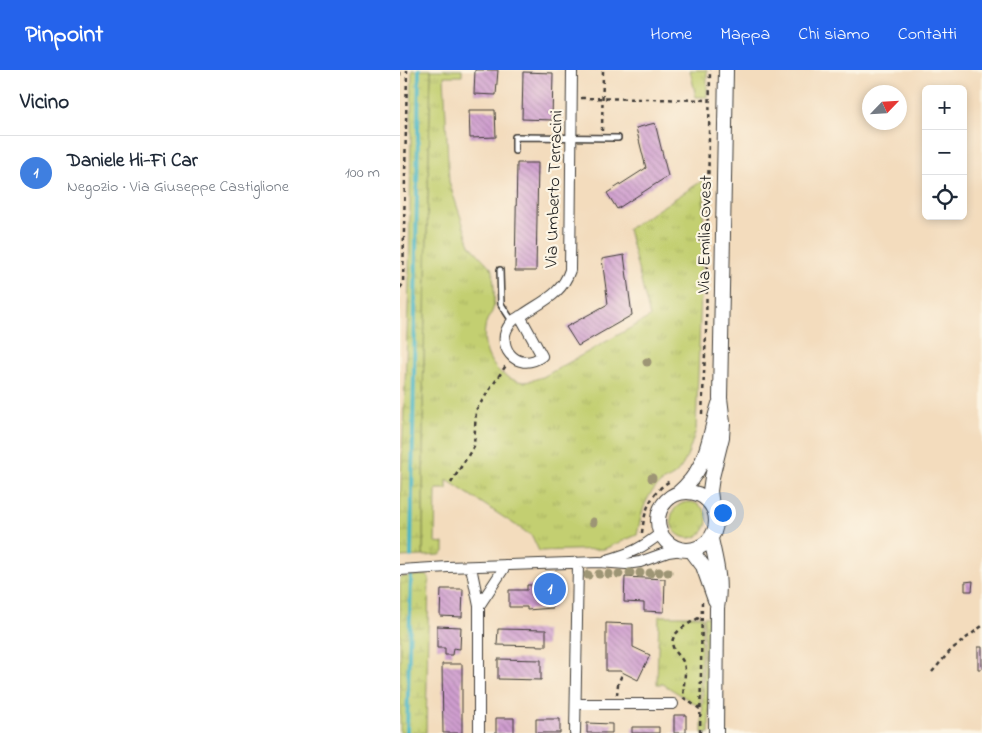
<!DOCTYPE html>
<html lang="it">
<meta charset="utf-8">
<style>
body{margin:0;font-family:"Indie Flower",sans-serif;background:#f6f6f7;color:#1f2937}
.controls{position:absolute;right:15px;top:15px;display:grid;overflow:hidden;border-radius:8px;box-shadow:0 2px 8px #0003}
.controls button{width:45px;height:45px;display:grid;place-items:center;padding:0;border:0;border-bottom:1px solid #e0e1e3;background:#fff;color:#1f2937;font:25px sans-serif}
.compass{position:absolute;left:462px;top:15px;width:45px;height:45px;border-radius:50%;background:#fff;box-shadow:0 2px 8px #0003;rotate:65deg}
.you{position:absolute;left:322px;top:442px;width:18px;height:18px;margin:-12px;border:4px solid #fff;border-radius:50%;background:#1a73e8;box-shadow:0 0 0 8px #1a73e833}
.badge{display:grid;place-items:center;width:32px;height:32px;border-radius:50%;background:#2563eb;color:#fff;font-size:16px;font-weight:700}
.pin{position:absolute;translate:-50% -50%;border:2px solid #fff;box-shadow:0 1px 5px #0006}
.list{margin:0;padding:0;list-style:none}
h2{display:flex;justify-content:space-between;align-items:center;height:65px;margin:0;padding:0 20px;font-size:21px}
h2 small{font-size:16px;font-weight:400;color:#747a83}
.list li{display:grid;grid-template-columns:32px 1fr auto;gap:15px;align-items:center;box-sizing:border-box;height:75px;padding:0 20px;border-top:1px solid #e0e1e3}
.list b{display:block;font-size:19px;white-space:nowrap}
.list p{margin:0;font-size:16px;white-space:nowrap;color:#747a83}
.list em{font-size:16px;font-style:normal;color:#747a83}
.icon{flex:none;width:28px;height:28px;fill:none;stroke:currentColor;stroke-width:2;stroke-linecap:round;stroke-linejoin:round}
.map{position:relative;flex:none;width:582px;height:663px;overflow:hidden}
header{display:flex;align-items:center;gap:30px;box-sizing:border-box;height:70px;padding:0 25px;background:#2563eb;color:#fff}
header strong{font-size:24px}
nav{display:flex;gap:28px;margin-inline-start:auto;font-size:18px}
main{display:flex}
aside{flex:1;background:#fff}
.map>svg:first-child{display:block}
.grass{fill:url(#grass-tufts);stroke:#707646}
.wetland{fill:url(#wetland-marsh);stroke:#707646}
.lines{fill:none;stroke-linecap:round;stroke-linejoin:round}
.stream{stroke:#49b6c5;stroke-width:4}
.building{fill:url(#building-back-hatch)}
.service-casing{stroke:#3c3934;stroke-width:8}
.minor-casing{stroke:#3c3934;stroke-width:12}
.secondary-casing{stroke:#3c3934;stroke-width:16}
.path{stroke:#3c3934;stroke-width:2.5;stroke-dasharray:4 4;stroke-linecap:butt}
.service{stroke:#fff;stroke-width:5}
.minor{stroke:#fff;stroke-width:10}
.secondary{stroke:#fff;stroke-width:14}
.tree{fill:#9d9575}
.labels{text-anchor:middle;stroke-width:4.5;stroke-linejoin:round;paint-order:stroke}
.street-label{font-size:18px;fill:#1c1c1c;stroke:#fcf5e5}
</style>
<header>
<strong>Pinpoint</strong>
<nav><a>Home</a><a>Mappa</a><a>Chi siamo</a><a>Contatti</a></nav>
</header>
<main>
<aside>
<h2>Vicino<small></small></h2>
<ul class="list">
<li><span class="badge" style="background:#3f7fe0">1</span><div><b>Daniele Hi-Fi Car</b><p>Negozio · Via Giuseppe Castiglione</p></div><em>100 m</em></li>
</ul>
</aside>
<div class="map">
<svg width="582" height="663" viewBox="0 0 582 663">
<defs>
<pattern id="grass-tufts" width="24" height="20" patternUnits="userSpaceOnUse" patternTransform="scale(1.25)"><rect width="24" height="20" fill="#c3cf71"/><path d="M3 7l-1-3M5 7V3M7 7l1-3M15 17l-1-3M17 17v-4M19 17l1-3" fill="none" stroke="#a7b161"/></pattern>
<pattern id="wetland-marsh" width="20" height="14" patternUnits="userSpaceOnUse" patternTransform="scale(1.25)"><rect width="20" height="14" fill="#c3cf71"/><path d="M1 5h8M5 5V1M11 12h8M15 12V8" fill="none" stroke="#a7b161"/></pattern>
<pattern id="building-back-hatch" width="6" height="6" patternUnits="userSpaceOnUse" patternTransform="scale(1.25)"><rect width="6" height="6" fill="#cf9dcf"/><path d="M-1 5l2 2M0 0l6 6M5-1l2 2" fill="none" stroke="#a77fa7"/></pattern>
</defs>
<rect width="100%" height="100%" fill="#fcf5e5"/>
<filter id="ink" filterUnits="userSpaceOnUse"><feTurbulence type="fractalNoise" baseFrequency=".02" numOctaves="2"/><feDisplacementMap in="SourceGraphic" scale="10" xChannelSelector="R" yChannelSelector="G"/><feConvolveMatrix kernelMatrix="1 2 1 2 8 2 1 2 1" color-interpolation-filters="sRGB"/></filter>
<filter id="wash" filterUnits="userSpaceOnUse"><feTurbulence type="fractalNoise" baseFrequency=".0096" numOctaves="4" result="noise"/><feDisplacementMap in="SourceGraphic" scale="20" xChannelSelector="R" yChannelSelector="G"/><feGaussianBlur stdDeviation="1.12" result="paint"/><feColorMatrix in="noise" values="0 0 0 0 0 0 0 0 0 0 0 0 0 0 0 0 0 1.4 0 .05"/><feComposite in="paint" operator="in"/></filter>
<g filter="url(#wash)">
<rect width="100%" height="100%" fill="#f3dcbd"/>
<!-- grass -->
<path class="grass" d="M31,0h31v6h-18l5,106 21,63 23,25c0,9 3,32 0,39 -1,5 -6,9 -7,14 -7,27 8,56 38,59 6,0 13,-4 19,-5l107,-60 -22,-88 77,-50 -9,251c-5,14 -8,29 -17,40 -5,8 -12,8 -18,13 -17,12 -20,34 -24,52l-33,14 -65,2 -7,-15 -85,-56v9h-11l-1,53 9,1v9l-4,3 -17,1v-162z
M290,0h17v27h-11z
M271 450a18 18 0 1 1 36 0a18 18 0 1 1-36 0Z
M259,546h43l-2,91 -37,-23h-6z
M304,547h7l-2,116h-7z"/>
<!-- wetland -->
<path class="wetland" d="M12,0h19l-8,324v162l-23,1v-48l9,-226z
M26,505l3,2 -3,156h-26v-156z"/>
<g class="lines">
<!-- stream -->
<path class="stream" d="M11,486l8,-486
M7,663l4,-157"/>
</g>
<g id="blocks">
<!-- building -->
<path class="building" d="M75,0h23l-2,25 -22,-1z
M123,2l30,1 -1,47 -30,-1z
M69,40h26l1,27 -26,1z
M255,53l13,53 -51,33 -10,-16 39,-25 -10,-40z
M117,93h21l-2,108h-21z
M224,185l8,60 -54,31 -12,-19 42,-23 -6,-45z
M225,507l40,2 -1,33 -20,-1v-8l-20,-1z
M573,511l-1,10h-7v-9z
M127,515h26v23l-26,2v-3h-18v-17h18z
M41,519h22l-1,28 -22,-1z
M206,553l27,1v23l17,8 -12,25 -18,-9h-14z
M37,556l24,1 -1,22 -7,-1 -1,7h-7v-7h-8z
M98,559l48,1v16l-49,-1z
M578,577h4v22h-4z
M98,589l43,1v20l-43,-1z
M42,594h20v69h-19z
M274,645h12v18h-12z
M96,648h18v15h-18z
M136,649h24v14h-24z
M187,653l25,1v9h-25z
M232,657h27v6h-27z"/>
</g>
</g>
<g filter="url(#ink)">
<use href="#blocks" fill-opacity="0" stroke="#3c3934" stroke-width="1"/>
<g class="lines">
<!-- service casing -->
<g class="service-casing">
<path id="service" d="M115,81v-14l103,1
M100,200l1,34 11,17"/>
</g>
<!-- minor casing -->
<g class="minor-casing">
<path id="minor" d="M120,246l22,40c-26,19 -49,-13 -31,-33 2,-4 9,-6 13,-9 19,-13 38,-20 46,-44l2,-200
M207,490c24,-7 34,-11 54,-27
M71,497l8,39v127
M0,500l48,-3 151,-5 27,2 14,-2 28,-10 14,-2
M79,536l27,-41
M176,634h97
M175,663l3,-170"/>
</g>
<!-- secondary casing -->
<g class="secondary-casing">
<path id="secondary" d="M258 451a29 29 0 1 1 58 0a29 29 0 1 1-58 0Z
M277,424c32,-27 30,-53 42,-90
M312,436l-2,-15 2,-14 10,-40 1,-14 -3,-25 6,-328
M311,469c5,23 11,44 6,69l-1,125
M291,480l12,16 12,34"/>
</g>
<!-- path -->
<path class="path" d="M0,6v-6
M181,28l128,2
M202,61l1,-61
M0,218l3,-4 4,-214
M302,344l4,-80 4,-264
M51,413l23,-37 2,-36 31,-46
M242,463c2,-22 9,-42 30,-53
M532,602l20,-23 30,-23
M217,625l1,-11 5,-12
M300,639l-16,-11c-2,-11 3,-24 0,-34 -2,-7 -9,-11 -11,-17 -5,-15 18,-24 29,-31
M300,663l2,-131"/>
<!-- service -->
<use href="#service" class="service"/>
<!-- minor -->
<use href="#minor" class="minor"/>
<!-- secondary -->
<use href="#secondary" class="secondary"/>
</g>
<!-- trees -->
<g class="tree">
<circle cx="247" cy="292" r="4.5"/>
<circle cx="252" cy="408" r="4.5"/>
<circle cx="193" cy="452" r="4.5"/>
<circle cx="259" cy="502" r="4.5"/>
<circle cx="268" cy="502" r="4.5"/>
<circle cx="230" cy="503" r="4.5"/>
<circle cx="240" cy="503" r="4.5"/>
<circle cx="250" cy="503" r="4.5"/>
<circle cx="199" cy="504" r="4.5"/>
<circle cx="209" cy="504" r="4.5"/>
<circle cx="219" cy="504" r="4.5"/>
<circle cx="188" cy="505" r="4.5"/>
</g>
</g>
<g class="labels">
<!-- street labels -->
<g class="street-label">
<text transform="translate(153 119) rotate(-88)" y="6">Via Umberto Terracini</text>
<text transform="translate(304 164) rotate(-89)" y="6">Via Emilia Ovest</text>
</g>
</g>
</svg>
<div class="controls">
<button>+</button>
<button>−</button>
<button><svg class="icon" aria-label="locate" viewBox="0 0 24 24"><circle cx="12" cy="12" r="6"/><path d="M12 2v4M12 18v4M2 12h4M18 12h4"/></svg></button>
</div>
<svg class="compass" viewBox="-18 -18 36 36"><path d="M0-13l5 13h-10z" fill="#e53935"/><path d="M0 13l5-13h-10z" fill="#747a83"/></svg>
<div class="you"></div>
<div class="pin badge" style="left:150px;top:519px;background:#3f7fe0">1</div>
</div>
</main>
